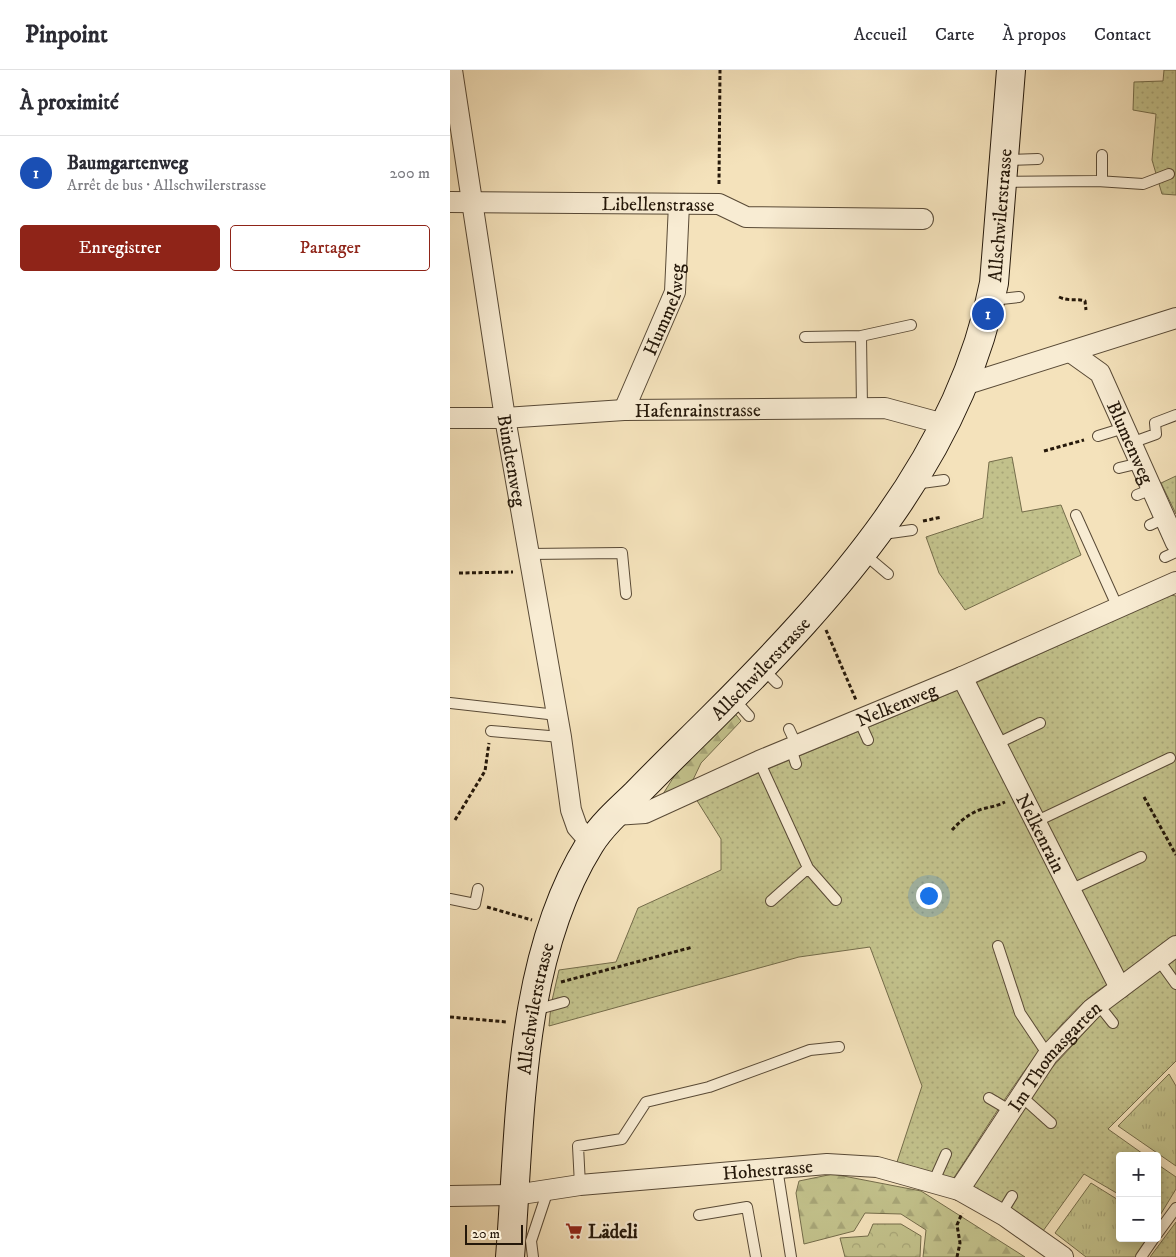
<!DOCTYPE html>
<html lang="fr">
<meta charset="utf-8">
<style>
body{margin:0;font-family:"IM FELL DW Pica",serif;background:#f7f7f7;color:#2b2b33}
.controls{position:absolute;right:15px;bottom:15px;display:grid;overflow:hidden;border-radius:5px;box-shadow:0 2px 12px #0003}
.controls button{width:45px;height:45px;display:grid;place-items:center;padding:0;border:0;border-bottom:1px solid #e1e1e2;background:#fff;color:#2b2b33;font:25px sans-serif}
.scale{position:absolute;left:15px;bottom:12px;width:58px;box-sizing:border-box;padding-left:5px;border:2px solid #25180a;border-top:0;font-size:14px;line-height:18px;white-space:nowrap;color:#25180a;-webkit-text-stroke:4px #f8ecd3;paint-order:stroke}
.you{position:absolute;left:478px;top:825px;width:18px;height:18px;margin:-12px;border:4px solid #fff;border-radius:50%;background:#1a73e8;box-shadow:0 0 0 8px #1a73e833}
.badge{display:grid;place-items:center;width:32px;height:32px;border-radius:50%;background:#8f2418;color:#fff;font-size:16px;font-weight:700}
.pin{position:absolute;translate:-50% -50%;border:2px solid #fff;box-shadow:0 1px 5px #0006}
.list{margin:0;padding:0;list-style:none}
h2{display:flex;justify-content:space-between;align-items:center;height:65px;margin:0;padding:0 20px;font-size:21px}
h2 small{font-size:16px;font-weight:400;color:#7c7c81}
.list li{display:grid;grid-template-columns:32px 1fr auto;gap:15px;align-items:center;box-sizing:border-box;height:75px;padding:0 20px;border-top:1px solid #e1e1e2}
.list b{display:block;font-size:19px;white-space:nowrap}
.list p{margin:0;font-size:16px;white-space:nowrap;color:#7c7c81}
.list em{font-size:16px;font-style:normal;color:#7c7c81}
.actions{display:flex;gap:10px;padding:15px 20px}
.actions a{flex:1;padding:11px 0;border:1px solid #8f2418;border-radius:5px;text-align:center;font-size:18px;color:#8f2418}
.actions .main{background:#8f2418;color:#fff}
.map{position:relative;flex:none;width:726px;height:1187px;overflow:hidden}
header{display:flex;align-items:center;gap:30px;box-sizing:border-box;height:70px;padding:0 25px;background:#fff;border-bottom:1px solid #e1e1e2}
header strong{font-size:24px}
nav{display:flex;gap:28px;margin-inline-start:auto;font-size:18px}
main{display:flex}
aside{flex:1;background:#fff}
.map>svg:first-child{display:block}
.grass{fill:url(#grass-tufts);stroke:#746c4a}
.forest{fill:url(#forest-firs);stroke:#746c4a}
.park{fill:url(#park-crowns);stroke:#746c4a}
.garden{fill:url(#garden-dots);stroke:#746c4a}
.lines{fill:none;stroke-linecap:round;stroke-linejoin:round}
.lane-casing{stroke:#594a36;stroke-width:12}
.street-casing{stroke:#594a36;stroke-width:22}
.secondary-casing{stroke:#25180a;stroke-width:30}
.path{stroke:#25180a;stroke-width:3;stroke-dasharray:4 2.5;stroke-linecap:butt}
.lane{stroke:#f8ecd3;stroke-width:10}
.street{stroke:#f8ecd3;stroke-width:20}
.secondary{stroke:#f8ecd3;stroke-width:28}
.labels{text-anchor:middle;stroke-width:4.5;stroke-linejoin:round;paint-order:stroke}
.street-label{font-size:19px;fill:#25180a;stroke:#f8ecd3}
.poi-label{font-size:19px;font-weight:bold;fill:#25180a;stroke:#f8ecd3;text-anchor:start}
</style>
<header>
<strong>Pinpoint</strong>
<nav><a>Accueil</a><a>Carte</a><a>À propos</a><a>Contact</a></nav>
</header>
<main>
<aside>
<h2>À proximité<small></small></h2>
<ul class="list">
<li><span class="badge" style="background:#1a4fb4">1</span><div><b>Baumgartenweg</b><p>Arrêt de bus · Allschwilerstrasse</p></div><em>200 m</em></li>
</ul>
<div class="actions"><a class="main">Enregistrer</a><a>Partager</a></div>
</aside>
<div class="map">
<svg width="726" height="1187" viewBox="0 0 726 1187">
<defs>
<pattern id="grass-tufts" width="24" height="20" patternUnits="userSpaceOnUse" patternTransform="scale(1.25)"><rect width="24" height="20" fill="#c2c18b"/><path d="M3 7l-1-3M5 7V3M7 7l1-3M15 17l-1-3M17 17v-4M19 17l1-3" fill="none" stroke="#a7a577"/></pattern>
<pattern id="forest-firs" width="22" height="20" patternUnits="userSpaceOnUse" patternTransform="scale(1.25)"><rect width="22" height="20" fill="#c2c18b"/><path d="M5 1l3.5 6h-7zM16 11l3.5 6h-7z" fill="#a7a577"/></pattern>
<pattern id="park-crowns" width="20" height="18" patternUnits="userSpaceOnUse" patternTransform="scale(1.25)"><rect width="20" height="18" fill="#c2c18b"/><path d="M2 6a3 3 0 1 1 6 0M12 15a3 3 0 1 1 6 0" fill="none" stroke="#a7a577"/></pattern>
<pattern id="garden-dots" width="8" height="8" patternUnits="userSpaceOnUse" patternTransform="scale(1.25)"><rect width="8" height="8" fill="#c2c18b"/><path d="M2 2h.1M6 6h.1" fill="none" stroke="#a7a577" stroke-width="1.8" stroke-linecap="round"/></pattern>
</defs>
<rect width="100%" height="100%" fill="#f4e2bb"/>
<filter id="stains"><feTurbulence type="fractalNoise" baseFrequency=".004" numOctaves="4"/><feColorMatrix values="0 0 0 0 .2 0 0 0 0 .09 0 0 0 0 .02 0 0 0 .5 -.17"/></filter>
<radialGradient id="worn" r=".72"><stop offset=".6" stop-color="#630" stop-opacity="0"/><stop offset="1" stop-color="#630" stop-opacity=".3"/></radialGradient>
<!-- grass -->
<path class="grass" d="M719,1004l7,12v80l-58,-40z
M641,1113l29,18v37h27l-10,19h-51l-31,-24z"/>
<!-- forest -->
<path class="forest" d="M283,641l8,10 -40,42 -10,21 -28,10 29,-46z
M383,1104l88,17 104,66h-102l3,-27 -25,-16 -36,-1 -11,18 -50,13 -8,-51 3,-12z"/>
<!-- park -->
<path class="park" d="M423,1154h28l20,12 -1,21h-75l-5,-19 28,-2z"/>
<!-- garden -->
<path class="garden" d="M714,0h12v125l-14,-1 -10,-34 4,-46 -23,-4 1,-28 29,-1z
M562,387l10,55 39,-7 20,50 -116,55 -26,-37 -13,-36 57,-19 6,-56z
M726,406v38l-15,-31z
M720,525l6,1v339l-53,40 -154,-289z
M510,619l149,294c-62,39 -115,135 -156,196l-56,-17 25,-76 -52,-139 -71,10 -250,69 2,-21 8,-35 57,-8 22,-54 83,-38v-31l-25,-40z
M726,886v105l-68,68 38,27h-26v39l-36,-21 -41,57 -71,-43 75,-115 61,-66z
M707,1094l19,13v12l-17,28z
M726,1152v35h-26z"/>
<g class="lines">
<!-- lane casing -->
<g class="lane-casing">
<path id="lane" d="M652,85v26
M555,90l33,-1
M553,112l94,-1 46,3 26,-10
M542,230l27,-3
M411,266l50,-11
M355,267l56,-1 1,72
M648,366l26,-8
M681,373l25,-9 -1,-11 21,-8
M669,398l21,-5
M464,414l30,-4
M687,425l15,-6
M626,445l42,93
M700,455l15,-7
M433,464l29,-4
M413,483l25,21
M78,484l94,-1 4,41
M715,487l11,-5
M312,598l15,15
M283,628l16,18
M0,633l107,12
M409,650l9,20
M339,659l8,17
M41,661l70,6
M546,674l44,-21
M341,678l5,16
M309,691l49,107 -37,33
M585,752l135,-64
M358,798l28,32
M620,820l71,-33
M0,829l25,5 3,-15
M548,876l22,67 28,42
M708,889l18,25
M648,934l15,19
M85,940l29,-8
M571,1026l30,27
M539,1028l22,13
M327,1098l14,89
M483,1113l13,-29
M130,1115l-2,-39 44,-7 24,-37 63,-15 101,-37 29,-3
M551,1144l11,-18
M249,1145l48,-8 9,50
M707,1164l19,-26
M83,1187l-2,-16 17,-51
M691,1187l13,-19"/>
</g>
<!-- street casing -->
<g class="street-casing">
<g id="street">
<path id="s1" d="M2,0l53,348 56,319 10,73 6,17 14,16"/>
<path id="s2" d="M0,132l269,2 27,13 177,2"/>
<path id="s3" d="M622,283l28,20 76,170"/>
<path d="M514,315l212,-67"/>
<path id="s4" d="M174,340l51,-118 4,-88"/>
<path id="s5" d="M0,348h55l119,-8 261,-2 59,16"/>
<path id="s6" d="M512,607l158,311"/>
<path id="s7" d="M165,745l30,-2 114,-52 203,-84 214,-95"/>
<path id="s8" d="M509,1120l89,-135 44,-46 84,-63"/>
<path id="s9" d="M0,1126l65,-1 65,-10 247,-21 50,3 82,23 46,26 58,41"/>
</g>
</g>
<!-- secondary casing -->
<g class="secondary-casing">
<g id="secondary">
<path id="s10" d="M60,1187c11,-134 7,-296 80,-413 12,-19 30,-35 46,-50 25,-26 51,-51 76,-76 123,-123 248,-259 282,-435l17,-213"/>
</g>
</g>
<!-- path -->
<path class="path" d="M269,114l1,-114
M609,227c11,5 18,1 26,4l1,9
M594,381l40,-11
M473,451l19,-4
M9,503l54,-1
M376,560l30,70
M694,727l32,58
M5,750l30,-49 4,-28
M502,760c8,-9 18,-17 30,-21 8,-2 15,-3 23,-7
M37,837l45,13
M111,912l132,-35
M0,947l57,5
M507,1187l3,-14 -3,-18 5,-12"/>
<!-- lane -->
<use href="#lane" class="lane"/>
<!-- street -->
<use href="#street" class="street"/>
<!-- secondary -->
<use href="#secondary" class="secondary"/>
</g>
<!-- icons -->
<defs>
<g id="supermarket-bare" transform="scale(1.35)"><path d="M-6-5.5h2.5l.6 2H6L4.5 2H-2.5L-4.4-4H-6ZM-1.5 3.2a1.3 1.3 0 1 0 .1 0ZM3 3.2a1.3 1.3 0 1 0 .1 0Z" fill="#8f2418" stroke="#f8ecd3" stroke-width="2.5" paint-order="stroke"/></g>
</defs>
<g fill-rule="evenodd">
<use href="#supermarket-bare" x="124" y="1161"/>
</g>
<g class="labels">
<!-- street labels -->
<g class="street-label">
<text dy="7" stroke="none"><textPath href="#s2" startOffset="208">Libellenstrasse</textPath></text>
<text dy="7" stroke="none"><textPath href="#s10" startOffset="1195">Allschwilerstrasse</textPath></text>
<text dy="7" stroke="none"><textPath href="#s4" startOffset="109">Hummelweg</textPath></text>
<text dy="7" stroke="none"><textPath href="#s5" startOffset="248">Hafenrainstrasse</textPath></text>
<text dy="7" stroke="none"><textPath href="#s3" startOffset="110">Blumenweg</textPath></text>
<text dy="7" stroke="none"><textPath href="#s1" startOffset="395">Bündtenweg</textPath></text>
<text dy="7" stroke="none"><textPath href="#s10" startOffset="670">Allschwilerstrasse</textPath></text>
<text dy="7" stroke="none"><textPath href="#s7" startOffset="304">Nelkenweg</textPath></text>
<text dy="7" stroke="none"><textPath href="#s6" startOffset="175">Nelkenrain</textPath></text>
<text dy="7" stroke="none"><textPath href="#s10" startOffset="250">Allschwilerstrasse</textPath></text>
<text dy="7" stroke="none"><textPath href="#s8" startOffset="165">Im Thomasgarten</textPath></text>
<text dy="7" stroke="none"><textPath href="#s9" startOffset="319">Hohestrasse</textPath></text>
</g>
<!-- poi labels -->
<g class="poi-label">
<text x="138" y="1168">Lädeli</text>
</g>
</g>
<rect width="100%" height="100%" filter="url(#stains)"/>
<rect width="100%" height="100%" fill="url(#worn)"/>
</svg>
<div class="controls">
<button>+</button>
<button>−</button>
</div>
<div class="scale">20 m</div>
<div class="you"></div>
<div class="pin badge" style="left:538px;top:244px;background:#1a4fb4">1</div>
</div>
</main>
